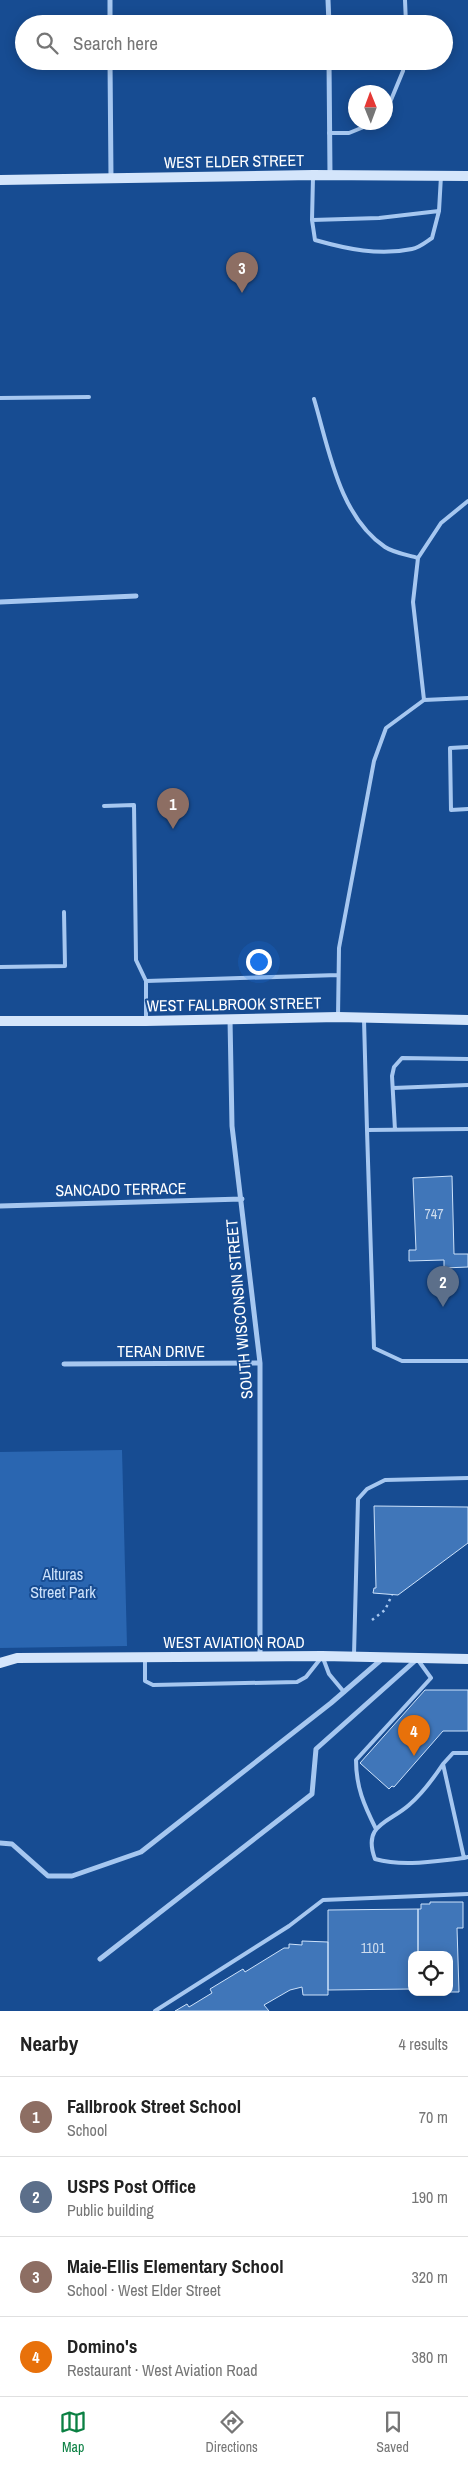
<!DOCTYPE html>
<meta charset="utf-8">
<style>
body{margin:0;font-family:"Archivo Narrow",sans-serif;background:#f2f2f2;color:#222}
.controls{position:absolute;right:15px;bottom:15px;display:grid;overflow:hidden;border-radius:10px;box-shadow:0 2px 12px #0003}
.controls button{width:45px;height:45px;display:grid;place-items:center;padding:0;border:0;border-bottom:1px solid #e0e0e0;background:#fff;color:#222;font:25px sans-serif}
.compass{position:absolute;left:348px;top:85px;width:45px;height:45px;border-radius:50%;background:#fff;box-shadow:0 2px 12px #0003;rotate:359deg}
.you{position:absolute;left:258px;top:961px;width:18px;height:18px;margin:-12px;border:4px solid #fff;border-radius:50%;background:#1a73e8;box-shadow:0 0 0 8px #1a73e833}
.badge{display:grid;place-items:center;width:32px;height:32px;border-radius:50%;background:#0b8043;color:#fff;font-size:16px;font-weight:700}
.pin{position:absolute;translate:-50% -41px;filter:drop-shadow(0 1px 2px #0008)}
.pin::after{content:'';position:absolute;top:26px;width:18px;height:15px;background:inherit;clip-path:polygon(0 0,100% 0,50% 100%)}
.list{margin:0;padding:0;list-style:none}
h2{display:flex;justify-content:space-between;align-items:center;height:65px;margin:0;padding:0 20px;font-size:21px}
h2 small{font-size:16px;font-weight:400;color:#767676}
.list li{display:grid;grid-template-columns:32px 1fr auto;gap:15px;align-items:center;box-sizing:border-box;height:80px;padding:0 20px;border-top:1px solid #e0e0e0}
.list b{display:block;font-size:19px;white-space:nowrap}
.list p{margin:0;font-size:16px;white-space:nowrap;color:#767676}
.list em{font-size:16px;font-style:normal;color:#767676}
.icon{flex:none;width:28px;height:28px;fill:none;stroke:currentColor;stroke-width:2;stroke-linecap:round;stroke-linejoin:round}
.map{position:relative;flex:none;width:468px;height:2011px;overflow:hidden}
.search{position:absolute;background:#fff;box-shadow:0 2px 12px #0003;left:15px;right:15px;top:15px;height:55px;display:flex;align-items:center;gap:12px;box-sizing:border-box;padding:0 18px;border-radius:28px;color:#767676;font-size:19px}
.sheet{height:385px;background:#fff}
nav{display:flex;justify-content:space-around;align-items:center;box-sizing:border-box;height:70px;border-top:1px solid #e0e0e0;background:#fff;font-size:14px;color:#767676}
nav a{display:grid;justify-items:center;gap:2px}
nav .on{color:#0b8043}
.map>svg:first-child{display:block}
.green{fill:#2a66b1}
.building{fill:#4076b9;stroke:#cde2fb}
.lines{fill:none;stroke-linecap:round;stroke-linejoin:round}
.path{stroke:#a6c7f0;stroke-width:2.5;stroke-dasharray:2.5 4;stroke-linecap:butt}
.lane{stroke:#a6c7f0;stroke-width:4}
.street{stroke:#a6c7f0;stroke-width:5}
.secondary{stroke:#d4e5fb;stroke-width:10}
.labels{text-anchor:middle;stroke-width:4;stroke-linejoin:round;paint-order:stroke}
.number-label{font-size:14px;fill:#cfddee}
.street-label{font-size:16px;fill:#fff;stroke:#174c92}
.park-label{font-size:16px;fill:#cde2fb;stroke:#174c92}
</style>
<div class="map">
<svg width="468" height="2011" viewBox="0 0 468 2011">
<rect width="100%" height="100%" fill="#174c92"/>
<!-- green -->
<path class="green" d="M122,1450l5,196 -127,2v-196z"/>
<!-- building -->
<path class="building" d="M452,1176l2,78h14v13l-24,1v-8l-35,1v-11h7l-3,-72z
M374,1506l94,1v36l-70,52 -25,-2 1,-5h2z
M425,1690h43v41h-25l-49,56 -2,-1 -3,3 -29,-26z
M430,1902h33v26h-6l2,64h-10v-37h-31v-46h3v-5h9z
M418,1909v46h-6v34l-84,1v-80z
M302,1941l26,1v53h-25l-1,-8 -12,3 -26,15 5,6h-94l12,-7 2,3 23,-14 -2,-4 33,-20 2,3 39,-24h5v-4l13,1z"/>
<g class="lines">
<!-- path -->
<path class="path" d="M372,1620l13,-10 7,-15"/>
<!-- lane -->
<path class="lane" d="M405,0l1,24
M386,112l17,-41 1,-10
M329,133h20l27,-11
M313,177l-1,43 3,20c32,9 64,16 97,9 7,-1 14,-7 20,-11l7,-27 2,-35
M312,220l67,-2 60,-7
M0,398l89,-1
M314,399c15,50 25,117 71,148 9,6 23,8 33,11
M424,700l-11,-98 5,-44 23,-35 27,-22
M468,747l-18,1 1,62 17,-1
M104,806l30,-1 2,155 10,21
M0,967l65,-1 -1,-54
M338,1017l1,-69 35,-187 12,-33 38,-28 44,-2
M146,1020v-39l192,-6
M364,1020l3,110 101,-1
M393,1088l75,-3
M367,1130l7,218 28,13h66
M395,1130l-3,-54 2,-9 8,-9 66,1
M354,1655l4,-156 9,-10 18,-9 83,-2
M145,1657v24l8,4 144,-3 9,-5 15,-19
M323,1658l6,16 15,18
M468,1753h-15l-10,11 21,94 4,-1
M443,1764c-10,15 -20,29 -34,41 -20,18 -47,19 -34,54 29,8 60,2 89,-1
M376,1829c-12,-24 -20,-42 -20,-69l75,-82 -13,-18
M155,2011l134,-85 34,-26 145,-6"/>
<!-- street -->
<path class="street" d="M110,0v24
M328,0l1,24
M110,61l1,117
M329,61l1,114
M0,602l136,-6
M230,1019l2,107 28,237v294
M0,1206l242,-7
M64,1364l196,-1
M0,1843l12,1 36,32h24l69,-24 190,-149 51,-44
M100,1959l212,-165 4,-45 101,-90"/>
<!-- secondary -->
<path class="secondary" d="M0,180l313,-5 155,1
M0,1021h146l192,-4 130,3
M0,1663l17,-5 305,-2 146,3"/>
</g>
<g class="labels">
<!-- number labels -->
<g class="number-label">
<text x="434" y="1219">747</text>
<text x="373" y="1953">1101</text>
</g>
<!-- street labels -->
<g class="street-label">
<text transform="translate(234 161) rotate(-1)" y="6">WEST ELDER STREET</text>
<text transform="translate(234 1004) rotate(-1)" y="6">WEST FALLBROOK STREET</text>
<text transform="translate(121 1189) rotate(-1)" y="6">SANCADO TERRACE</text>
<text transform="translate(239 1309) rotate(-95)" y="6">SOUTH WISCONSIN STREET</text>
<text x="161" y="1357">TERAN DRIVE</text>
<text x="234" y="1648">WEST AVIATION ROAD</text>
</g>
<!-- park labels -->
<g class="park-label">
<text x="63" y="1580">Alturas<tspan x="63" dy="18">Street Park</tspan></text>
</g>
</g>
</svg>
<div class="controls">
<button><svg class="icon" aria-label="locate" viewBox="0 0 24 24"><circle cx="12" cy="12" r="6"/><path d="M12 2v4M12 18v4M2 12h4M18 12h4"/></svg></button>
</div>
<svg class="compass" viewBox="-18 -18 36 36"><path d="M0-13l5 13h-10z" fill="#e53935"/><path d="M0 13l5-13h-10z" fill="#767676"/></svg>
<div class="you"></div>
<div class="pin badge" style="left:173px;top:829px;background:#8d6e63">1</div>
<div class="pin badge" style="left:443px;top:1307px;background:#5c6f8a">2</div>
<div class="pin badge" style="left:242px;top:293px;background:#8d6e63">3</div>
<div class="pin badge" style="left:414px;top:1756px;background:#e8710a">4</div>
<div class="search"><svg class="icon" aria-label="search" viewBox="0 0 24 24"><circle cx="10" cy="10" r="6"/><path d="M15 15l6 6"/></svg>Search here</div>
</div>
<section class="sheet">
<h2>Nearby<small>4 results</small></h2>
<ul class="list">
<li><span class="badge" style="background:#8d6e63">1</span><div><b>Fallbrook Street School</b><p>School</p></div><em>70 m</em></li>
<li><span class="badge" style="background:#5c6f8a">2</span><div><b>USPS Post Office</b><p>Public building</p></div><em>190 m</em></li>
<li><span class="badge" style="background:#8d6e63">3</span><div><b>Maie-Ellis Elementary School</b><p>School · West Elder Street</p></div><em>320 m</em></li>
<li><span class="badge" style="background:#e8710a">4</span><div><b>Domino's</b><p>Restaurant · West Aviation Road</p></div><em>380 m</em></li>
</ul>
</section>
<nav>
<a class="on"><svg class="icon" aria-label="map" viewBox="0 0 24 24"><path d="M3 6l6-2 6 2 6-2v14l-6 2-6-2-6 2zM9 4v14M15 6v14"/></svg>Map</a>
<a><svg class="icon" aria-label="directions" viewBox="0 0 24 24"><path d="M12 3l9 9-9 9-9-9zM9 14v-3h6M13 9l2 2-2 2"/></svg>Directions</a>
<a><svg class="icon" aria-label="saved" viewBox="0 0 24 24"><path d="M7 4h10v16l-5-4-5 4z"/></svg>Saved</a>
</nav>
